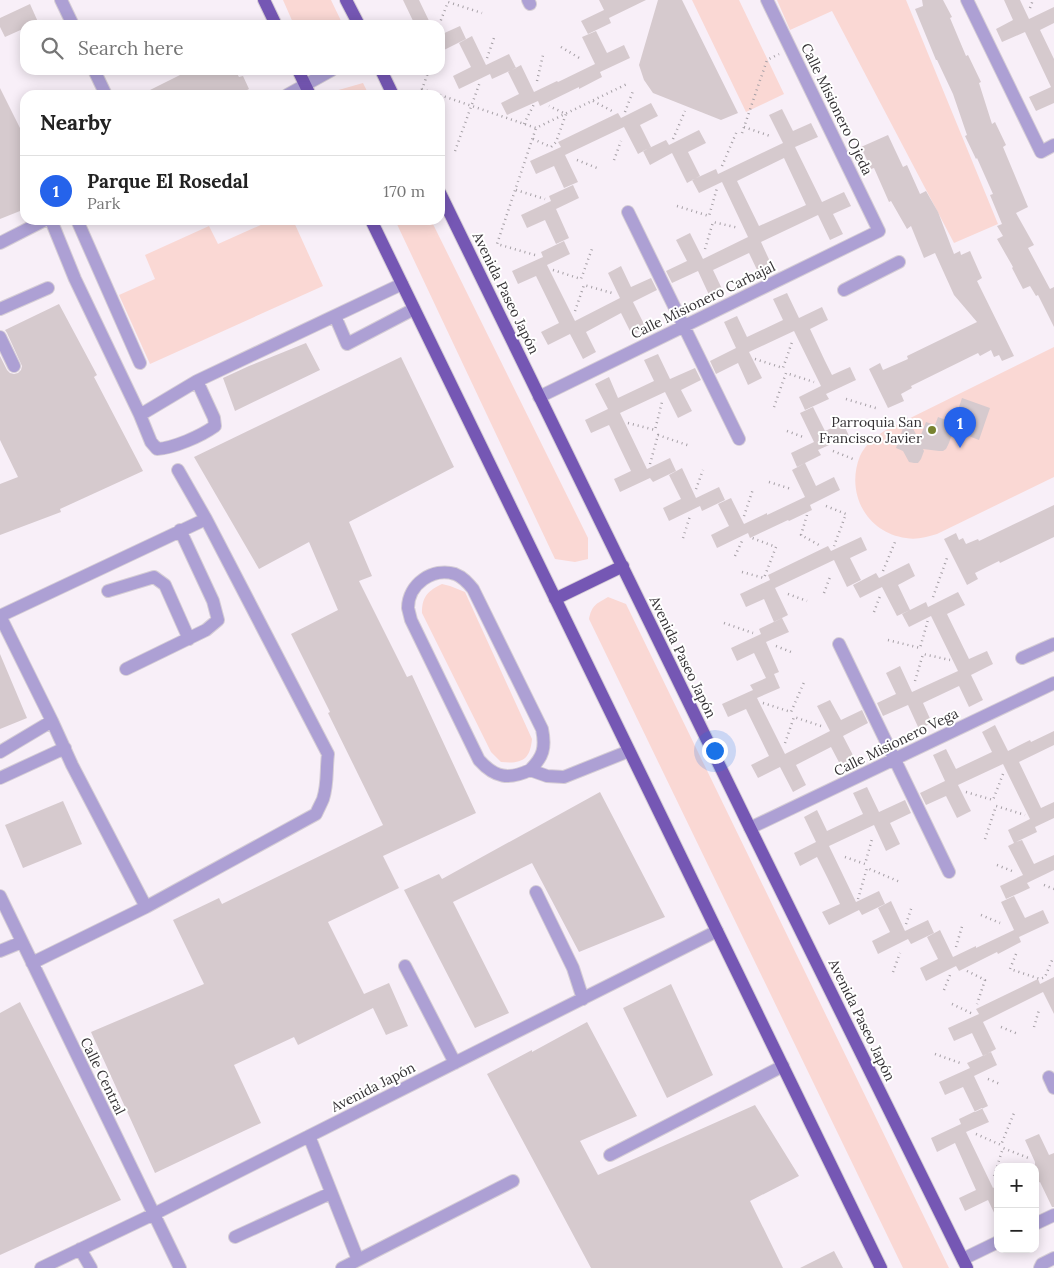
<!DOCTYPE html>
<meta charset="utf-8">
<style>
body{margin:0;font-family:Lora,serif;background:#f6f6f6;color:#222}
.controls{position:absolute;right:15px;bottom:15px;display:grid;overflow:hidden;border-radius:10px;box-shadow:0 2px 12px #0003}
.controls button{width:45px;height:45px;display:grid;place-items:center;padding:0;border:0;border-bottom:1px solid #e0e0e0;background:#fff;color:#222;font:25px sans-serif}
.you{position:absolute;left:714px;top:750px;width:18px;height:18px;margin:-12px;border:4px solid #fff;border-radius:50%;background:#1a73e8;box-shadow:0 0 0 8px #1a73e833}
.badge{display:grid;place-items:center;width:32px;height:32px;border-radius:50%;background:#2563eb;color:#fff;font-size:16px;font-weight:700}
.pin{position:absolute;translate:-50% -41px;filter:drop-shadow(0 1px 2px #0008)}
.pin::after{content:'';position:absolute;top:26px;width:18px;height:15px;background:inherit;clip-path:polygon(0 0,100% 0,50% 100%)}
.list{margin:0;padding:0;list-style:none}
h2{display:flex;justify-content:space-between;align-items:center;height:65px;margin:0;padding:0 20px;font-size:21px}
h2 small{font-size:16px;font-weight:400;color:#767676}
.list li{display:grid;grid-template-columns:32px 1fr auto;gap:15px;align-items:center;box-sizing:border-box;height:70px;padding:0 20px;border-top:1px solid #e0e0e0}
.list b{display:block;font-size:19px;white-space:nowrap}
.list p{margin:0;font-size:16px;white-space:nowrap;color:#767676}
.list em{font-size:16px;font-style:normal;color:#767676}
.icon{flex:none;width:28px;height:28px;fill:none;stroke:currentColor;stroke-width:2;stroke-linecap:round;stroke-linejoin:round}
.map{position:relative;flex:none;width:1054px;height:1268px;overflow:hidden}
.search{position:absolute;background:#fff;box-shadow:0 2px 12px #0003;left:20px;top:20px;width:425px;height:55px;display:flex;align-items:center;gap:12px;box-sizing:border-box;padding:0 18px;border-radius:15px;color:#767676;font-size:19px}
.panel{position:absolute;background:#fff;box-shadow:0 2px 12px #0003;left:20px;top:90px;width:425px;height:135px;border-radius:15px}
.map>svg:first-child{display:block}
.green{fill:#fad8d4}
.building{fill:#d6cace;fill-rule:evenodd}
.lines{fill:none;stroke-linecap:round;stroke-linejoin:round}
.minor-casing{stroke:#d5cdd5;stroke-width:14}
.major-casing{stroke:#d5cdd5;stroke-width:14}
.path{stroke:#a59fa5;stroke-width:2.5;stroke-dasharray:1 4;stroke-linecap:butt}
.minor{stroke:#ada0d4;stroke-width:12}
.major{stroke:#7557b4;stroke-width:12}
.poi-dot{fill:#788330;stroke:#fff;stroke-width:2}
.labels{text-anchor:middle;stroke-width:4;stroke-linejoin:round;paint-order:stroke}
.street-label{font-size:14px;fill:#353235;stroke:#fff}
.poi-label{font-size:14px;fill:#353235;stroke:#fff;text-anchor:end}
</style>
<div class="map">
<svg width="1054" height="1268" viewBox="0 0 1054 1268">
<rect width="100%" height="100%" fill="#f8eff8"/>
<!-- green -->
<path class="green" d="M283,0h48l12,25h-49z
M692,0h47l45,94 -38,18z
M777,0h129l92,224 -44,19 -122,-232 -42,19z
M363,83l6,12h-33l-1,-4z
M272,220h21l30,66 -173,78 -31,-69 36,-16 -10,-24 64,-29 9,18z
M395,220h36l157,318v21l-13,3 -20,-3z
M1054,347v130l-117,57c-11,3 -20,6 -31,4 -39,-5 -61,-45 -46,-82 5,-11 14,-18 24,-25z
M442,584l8,2 15,6 67,147c-2,21 -10,25 -31,23l-10,-10 -69,-139c0,-17 6,-22 20,-29z
M608,597l18,7 323,664h-46l-314,-649c3,-14 7,-15 19,-22z"/>
<!-- building -->
<path class="building" d="M403,0h16l12,25h-16z
M599,0h47l-37,18 2,5 -23,11 -7,-13 23,-11z
M658,0h24l56,113 -17,7 -68,-27 -9,-13 -5,-15z
M922,0h21l9,17 -2,1 16,38 2,-1 13,27 -2,1 13,41 3,-2 11,23 -3,2 25,60 -12,6 18,32 -6,3 22,41 4,-2v40l-16,-32 -2,1 -6,-10 -7,3 -11,-21 1,-1 -16,-28 6,-3 -6,-10 5,-2 -12,-29 3,-1 -16,-36 -1,1 -11,-23 2,-1 -14,-41 -16,-34h-1l-21,-51 8,-3z
M1004,0h16l9,19 25,-12v16l-14,7 14,29v44l-18,8 -7,-14 22,-10 -26,-55 -23,10 -6,-13 17,-9z
M30,4l8,18 -7,3h-6v3l-20,9 -5,-10v-9z
M460,26l6,13 -26,13v-17z
M596,31l11,22 17,-8 6,13 -30,14 2,5 -23,12v-2l-39,19 -2,-5 -31,14 -6,-12 18,-9 -11,-22 13,-7 13,27 23,-11 1,1 37,-18 -13,-27z
M472,36l14,29 23,-11 7,14 -24,11 -2,-5 -31,15 -6,-13 18,-9 -12,-24z
M190,70h45l4,7 4,-1 6,13 -11,6h-98z
M0,88l25,50v71l-25,10z
M651,103l7,13 -18,9 11,22 -13,7 -14,-27 -59,28 13,27 -14,6 -10,-22 -18,8 -6,-13 31,-14 -3,-5 60,-29 3,5z
M782,109l11,22 18,-8 7,14 -23,10 27,55 22,-10 7,14 -18,8 10,20 -13,6 -12,-25 -57,27 12,26 -14,6 -10,-21 -36,17 10,21 -13,6 -12,-26 -26,12 -6,-12 21,-10 -11,-21 14,-7 13,26 45,-22 -26,-55 -23,11 -7,-13 24,-11 2,5 65,-31 -14,-28zM784,158l22,47 -47,21 -22,-45z
M699,130l7,13 -18,9 12,24 -13,7 -15,-30 -22,12 -7,-14 23,-11 3,5z
M888,135l15,32 4,-2 13,29 6,-3 12,21 16,42 6,-3 1,4 9,-4 12,27 -5,3 37,75 -12,5 -3,-6 -5,2 -3,-7 -11,6 -2,-3 -67,33 1,2 -11,6 3,7 -16,7 -19,-39 11,-6 3,7 25,-11 -1,-3 70,-34 -23,-27 -19,-42 -11,5 -13,-32 -4,3 -16,-28 -2,1 -15,-34 -3,1 -10,-22z
M573,185l6,13 -23,11 13,29 -13,6 -11,-24 -18,8 -6,-13 30,-14 -2,-5z
M564,241l6,13 -23,11 28,56 45,-23 -12,-25 13,-7 10,21 20,-9 6,12 -24,12 13,26 -14,7 -11,-22 -35,19 10,20 -13,7 -13,-25 -22,11 -7,-13 18,-9 -23,-47 -18,8 -6,-13 31,-14 -2,-5z
M787,293l12,25 23,-11 6,13 -18,9 15,32 7,14 18,-8 6,13 -30,14 3,5 -24,11 -6,-13 22,-11 -27,-55 -45,21 13,26 -14,7 -10,-22 -22,11 -6,-13 26,-13 -12,-26 13,-6 10,21 36,-17 -10,-21z
M59,304l38,71 -3,2 49,94 -83,38 1,3 -61,23v-51l18,-7 -18,-37v-84l7,14 3,3 4,1 4,-1 3,-3 1,-4 -15,-33 -2,-3z
M306,343l14,27 -85,41 -12,-33 26,-12z
M658,354l12,25 25,-11 6,12 -20,10 11,21 -14,7 -13,-26 -45,21 27,56 23,-11 6,13 -23,11 -3,-4 -30,14 -6,-13 17,-8 -12,-25 -10,-21 -18,8 -6,-13 23,-11 -13,-25 14,-7 9,21 36,-17 -10,-21z
M401,357l53,110 -105,55 23,54 -13,5 48,96 5,-2 64,138 -93,43 16,32 -71,34 36,72 25,-11 19,43 -22,9 -13,-27 -75,37 -4,-8 -60,28 27,58 -106,50 -64,-141 113,-48 -31,-64 46,-22 3,6 161,-79 -55,-112 2,-1 -39,-78 47,-24 -29,-68 -50,27 -65,-112z
M962,398l28,10 -11,32 -26,-10 -4,13 -3,6 -3,2h-4l-16,-2 1,2 -3,8 -3,4h-4l-5,-1 -6,-11 -7,-3 11,-31 12,23 7,-18 9,3 3,-8 8,3 4,-9 7,2z
M813,407l12,24 18,-8 6,13 -31,14 3,5 -24,12 -6,-14 23,-11 -14,-29z
M805,463l11,23 18,-9 6,13 -30,15 2,5 -23,11 -1,-1 -38,18 -2,-5 -31,15 -6,-13 18,-9 -11,-22 13,-6 13,26 23,-11v2l38,-18 -13,-27z
M682,468l14,30 23,-11 6,13 -23,11 -2,-5 -31,15 -6,-13 18,-9 -12,-24z
M1054,505v32l-54,26 -1,-2 -24,12 3,6 -11,6 -23,-46 12,-6 3,7 4,-2 3,6 12,-5 1,2z
M861,537l6,13 -17,8 11,22 -14,7 -13,-27 -59,28 13,27 -14,7 -10,-23 -18,8 -6,-13 30,-14 -2,-5 60,-29 3,5z
M909,563l6,13 -17,9 12,25 -13,6 -15,-29 -22,11 -7,-13 23,-12 3,5z
M958,592l7,13 -18,9 22,45 18,-8 6,13 -22,11 12,25 -14,7 -10,-21 -36,17 9,20 -13,6 -11,-24 -25,11 -6,-13 19,-9 -10,-21 14,-7 12,26 46,-21 -27,-55 -22,11 -7,-13 24,-12 2,5z
M782,618l7,14 -23,10 13,30 -5,2 6,14 -23,10 28,56 45,-23 -13,-25 13,-6 11,20 21,-10 6,13 -25,13 13,25 -14,7 -11,-21 -35,18 10,20 -13,7 -13,-25 -22,11 -7,-13 18,-9 -23,-47 -18,8 -6,-13 31,-14 -3,-5 16,-7 -12,-25 -17,8 -6,-13 30,-14 -2,-5z
M0,654l27,64 -27,11z
M995,725l13,26 22,-11 1,2 23,-11v14l-35,17 22,46 13,-6v16l-19,9 2,5 -21,10 6,-2 12,24 20,-9v15l-27,13 3,5 -24,11 -6,-13 23,-11 -15,-29 6,-3 -6,-13 22,-11 -27,-55 -45,21 13,26 -14,7 -11,-22 -20,9 -6,-12 25,-12 -12,-26 13,-6 10,20 36,-17 -10,-20z
M867,787l12,25 26,-12 6,13 -21,10 10,21 -14,7 -12,-26 -45,21 27,56 23,-11 6,13 -23,11 -3,-5 -30,15 -7,-13 18,-8 -12,-25 -11,-22 -17,9 -6,-13 22,-11 -12,-25 13,-7 10,21 36,-17 -10,-21z
M600,792l65,125 -86,35 -47,-89 -79,39 56,111 -34,15 -71,-138 35,-16 3,5z
M63,801l19,43 -59,24 -18,-43z
M1014,896l11,22 18,-8 6,13 -30,14 2,5 -23,12 -1,-2 -38,19 -3,-5 -30,15 -6,-13 18,-9 -11,-22 13,-7 13,27 23,-11v2l38,-18 -13,-28z
M891,901l14,30 23,-11 6,13 -23,11 -3,-5 -30,15 -6,-13 18,-9 -12,-24z
M1054,977v37l-11,-22 -60,30 13,27 -13,7 -11,-23 -18,8 -6,-13 31,-14 -3,-5 62,-30 2,5z
M671,984l42,91 -46,23 -44,-90z
M20,1002l101,198 -121,55v-242z
M587,1022l50,94 -57,25 18,34 157,-70 44,71 -49,25 33,67h-192l-104,-194 45,-24v2z
M991,1052l6,13 -23,11 14,30 -13,6 -12,-25 -18,8 -6,-13 31,-14 -3,-5z
M982,1108l7,14 -23,10 27,56 5,-3v36l-10,-21 -23,11 -6,-13 17,-8 -21,-47 -18,9 -6,-14 30,-14 -2,-5z
M1039,1134l10,21 5,-2v54h-2l-12,-25 -5,2v-22l-10,-22z
M834,1251l9,17h-43z"/>
<g class="lines">
<!-- minor casing -->
<g class="minor-casing">
<path id="minor" d="M61,0l12,25
M528,0l2,4
M967,0l74,152 13,-7
M94,70l12,25
M287,95l45,-25
M628,212l111,227
M51,220l24,59 65,136 11,27 6,7c17,-1 44,-13 58,-23l-1,-8 -17,-37
M77,220l63,143
M0,243l45,-23
M844,290l55,-28
M0,309l48,-21
M335,316l12,28 67,-35
M0,337l14,29
M539,397l340,-166 -112,-231
M140,415l57,-34 205,-97
M108,591l46,-14 11,8 24,54
M0,616l52,105 20,44 74,142
M0,616l206,-97
M839,644l110,228
M1022,658l32,-14
M126,669l80,-39 12,-10 -5,-19 -33,-71
M0,752l52,-31
M530,770c13,-13 16,-22 12,-41l-69,-140c-5,-6 -10,-12 -18,-15 -22,-7 -47,10 -47,34 1,4 2,8 3,12l68,140c16,18 30,20 51,10l17,6 17,1 65,-26
M0,778l65,-30
M750,828l304,-145
M536,892l37,76 10,31
M0,896l180,372
M0,951l22,-9
M32,963l114,-56 170,-93c2,-5 5,-10 7,-15 5,-15 3,-30 5,-45l-122,-235 -28,-49
M405,966l50,97
M1049,1077l5,11
M309,1136l49,124 155,-79
M610,1155l173,-89
M1035,1224l19,-9
M235,1237l96,-44
M80,1249l11,19
M963,1259l35,-17
M41,1268l113,-54 563,-283
M342,1268l16,-8
M1040,1268l2,-4 12,-6"/>
</g>
<!-- major casing -->
<g class="major-casing">
<path id="major" d="M264,0l12,25
M346,0l13,25
M298,70l12,25
M381,70l12,25
M440,193l310,635 217,440
M371,220l510,1048
M555,599l68,-33"/>
</g>
<!-- path -->
<path class="path" d="M1030,8l3,-8
M439,25l9,-23 34,11
M561,47l20,12
M487,58l7,-20
M429,70l-7,19 17,6
M537,81l6,-26
M440,95l96,33 93,-45
M593,101l21,11
M625,112l8,-21
M524,124l10,-20
M744,127l26,9
M742,133l25,-73 12,-6
M533,139l18,8 5,-5 10,-28 -17,-8
M673,139l12,-28
M455,151l25,-69
M577,160l20,8
M614,160l7,-19
M722,166l15,-35
M516,190l29,9
M677,206l32,10 8,-28
M705,249l8,-27 26,6
M535,255l-38,-11 39,-116
M553,270l28,9 12,-33
M575,311l9,-26 28,8
M755,359l28,9 9,-26
M846,399l33,10
M774,407l12,-34 28,9
M628,423l27,7 7,-28
M787,431l16,6
M833,451l20,8
M650,464l8,-29 32,11
M769,482l22,7
M696,489l7,-19
M826,506l20,8 -12,32
M807,515l-6,20 18,10
M744,516l9,-27
M683,538l7,-22
M735,556l7,-15
M883,571l12,-29
M742,572l22,6 12,-31 -24,-9
M824,593l6,-16
M788,594l19,7
M933,597l14,-39
M874,612l6,-16
M724,623l29,10
M888,640l32,8 8,-28
M776,646l15,6
M915,681l8,-27 27,6
M763,703l28,9 14,-32
M785,743l9,-26 27,9
M966,792l27,8 10,-26
M985,839l11,-33 29,9
M845,857l20,7 7,-25
M997,865l15,6
M1044,885l10,4
M858,899l9,-31 33,14
M981,915l19,8
M906,924l6,-18
M956,947l7,-24
M1016,954l-6,15 30,10 5,-2 8,-19
M967,971l18,9 -8,24
M893,972l7,-19
M944,990l6,-15
M952,1004l21,10
M1001,1027l17,7
M1034,1027l5,-17
M935,1054l28,10
M988,1079l12,5
M976,1134l25,11 13,-32
M994,1176l9,-28 28,11"/>
<!-- minor -->
<use href="#minor" class="minor"/>
<!-- major -->
<use href="#major" class="major"/>
</g>
<!-- markers -->
<circle class="poi-dot" cx="932" cy="430" r="5"/>
<g class="labels">
<!-- street labels -->
<g class="street-label">
<text transform="translate(837 109) rotate(64)" y="5">Calle Misionero Ojeda</text>
<text transform="translate(506 293) rotate(64)" y="5">Avenida Paseo Japón</text>
<text transform="translate(703 300) rotate(-26)" y="5">Calle Misionero Carbajal</text>
<text transform="translate(683 657) rotate(64)" y="5">Avenida Paseo Japón</text>
<text transform="translate(896 742) rotate(-26)" y="5">Calle Misionero Vega</text>
<text transform="translate(862 1020) rotate(64)" y="5">Avenida Paseo Japón</text>
<text transform="translate(103 1076) rotate(64)" y="5">Calle Central</text>
<text transform="translate(373 1087) rotate(-27)" y="5">Avenida Japón</text>
</g>
<!-- poi labels -->
<g class="poi-label">
<text x="922" y="427">Parroquia San<tspan x="922" dy="16">Francisco Javier</tspan></text>
</g>
</g>
</svg>
<div class="controls">
<button>+</button>
<button>−</button>
</div>
<div class="you"></div>
<div class="pin badge" style="left:960px;top:448px">1</div>
<div class="search"><svg class="icon" aria-label="search" viewBox="0 0 24 24"><circle cx="10" cy="10" r="6"/><path d="M15 15l6 6"/></svg>Search here</div>
<section class="panel">
<h2>Nearby<small></small></h2>
<ul class="list">
<li><span class="badge">1</span><div><b>Parque El Rosedal</b><p>Park</p></div><em>170 m</em></li>
</ul>
</section>
</div>
